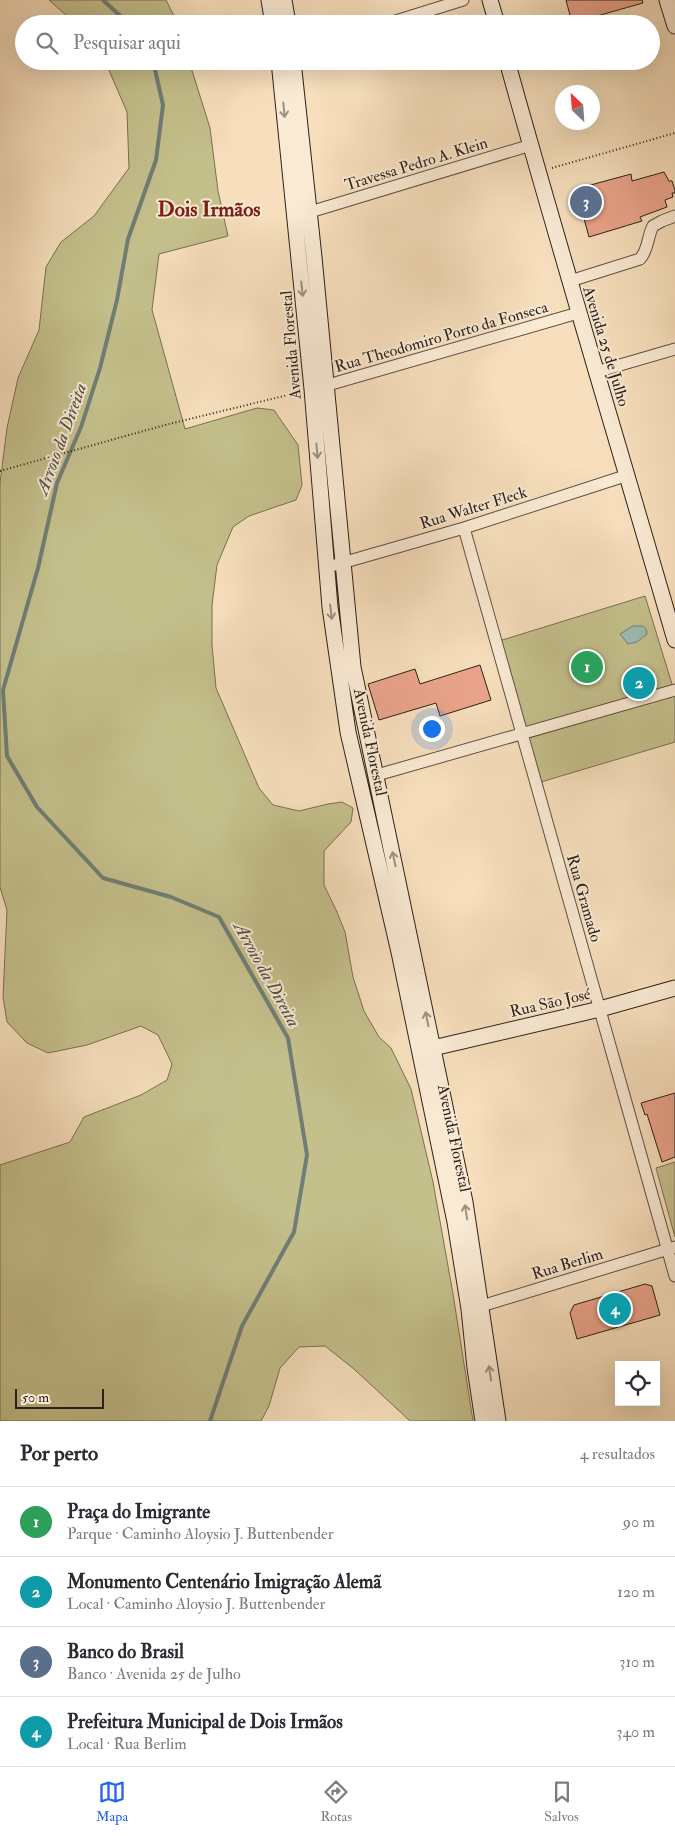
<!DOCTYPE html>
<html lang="pt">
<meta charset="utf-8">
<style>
body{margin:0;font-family:"IM FELL Double Pica",serif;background:#f2f2f3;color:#2b2b33}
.controls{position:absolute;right:15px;bottom:15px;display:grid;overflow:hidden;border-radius:0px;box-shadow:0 5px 20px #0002}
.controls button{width:45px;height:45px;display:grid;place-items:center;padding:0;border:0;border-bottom:1px solid #e1e1e2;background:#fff;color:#2b2b33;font:25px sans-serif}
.compass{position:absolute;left:555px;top:85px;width:45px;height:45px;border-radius:50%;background:#fff;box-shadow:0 5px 20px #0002;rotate:335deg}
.scale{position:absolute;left:15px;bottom:12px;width:89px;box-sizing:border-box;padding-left:5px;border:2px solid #2b211a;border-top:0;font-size:14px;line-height:18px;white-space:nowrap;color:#2b211a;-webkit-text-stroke:4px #faead4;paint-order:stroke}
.you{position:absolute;left:431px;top:728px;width:18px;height:18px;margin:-12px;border:4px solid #fff;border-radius:50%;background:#1a73e8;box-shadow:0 0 0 8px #1a73e833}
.badge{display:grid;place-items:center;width:32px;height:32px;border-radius:50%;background:#2563eb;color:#fff;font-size:16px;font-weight:700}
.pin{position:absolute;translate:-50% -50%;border:2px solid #fff;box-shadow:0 1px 5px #0006}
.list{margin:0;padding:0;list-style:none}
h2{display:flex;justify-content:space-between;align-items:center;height:65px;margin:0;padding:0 20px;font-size:21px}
h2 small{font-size:16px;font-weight:400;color:#7c7c81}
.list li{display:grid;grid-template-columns:32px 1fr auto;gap:15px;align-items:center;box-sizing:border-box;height:70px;padding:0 20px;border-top:1px solid #e1e1e2}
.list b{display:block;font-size:19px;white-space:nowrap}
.list p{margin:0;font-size:16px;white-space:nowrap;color:#7c7c81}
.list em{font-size:16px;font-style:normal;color:#7c7c81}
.icon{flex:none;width:28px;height:28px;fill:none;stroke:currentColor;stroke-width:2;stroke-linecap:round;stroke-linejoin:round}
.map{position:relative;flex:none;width:675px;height:1421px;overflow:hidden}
.search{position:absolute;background:#fff;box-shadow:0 5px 20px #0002;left:15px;right:15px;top:15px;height:55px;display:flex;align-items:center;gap:12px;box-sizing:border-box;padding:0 18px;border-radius:28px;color:#7c7c81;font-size:19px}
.sheet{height:345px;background:#fff}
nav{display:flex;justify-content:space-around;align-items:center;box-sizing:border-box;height:70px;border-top:1px solid #e1e1e2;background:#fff;font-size:14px;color:#7c7c81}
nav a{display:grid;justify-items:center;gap:2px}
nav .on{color:#2563eb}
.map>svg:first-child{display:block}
.green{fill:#c4c08c;stroke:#787053}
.water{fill:#9dbcb3;stroke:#6f7e76}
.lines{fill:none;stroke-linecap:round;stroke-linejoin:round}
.stream{stroke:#6f7e76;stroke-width:4}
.building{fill:#eba48c;stroke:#2b211a}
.street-casing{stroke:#5e5043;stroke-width:13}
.secondary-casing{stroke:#2b211a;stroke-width:17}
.path{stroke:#2b211a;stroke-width:2;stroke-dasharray:1 2.5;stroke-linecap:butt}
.street{stroke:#faead4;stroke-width:11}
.secondary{stroke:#faead4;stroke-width:15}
.oneway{stroke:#9d9080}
.labels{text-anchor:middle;stroke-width:4;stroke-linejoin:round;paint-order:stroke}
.street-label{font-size:16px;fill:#2b211a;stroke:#faead4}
.water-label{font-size:18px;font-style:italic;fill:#4d5048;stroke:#faead4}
.district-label{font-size:21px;font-weight:bold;fill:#7a1f14;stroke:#faead4}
</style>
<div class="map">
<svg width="675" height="1421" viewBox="0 0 675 1421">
<rect width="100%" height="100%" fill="#f7dfbd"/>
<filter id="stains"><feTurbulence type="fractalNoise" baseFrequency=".004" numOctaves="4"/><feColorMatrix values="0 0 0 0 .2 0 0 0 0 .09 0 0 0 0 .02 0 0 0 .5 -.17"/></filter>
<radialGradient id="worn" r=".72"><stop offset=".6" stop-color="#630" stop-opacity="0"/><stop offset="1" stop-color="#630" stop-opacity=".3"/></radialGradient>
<!-- green -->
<path class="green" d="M49,0h117l12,24h-102z
M105,61h84l21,67 8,63 10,45 -69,18 -7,56 33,119 72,-21 17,2 24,35 4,40 -6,15 -47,16 -16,11 -16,38 -5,40v40l4,43 43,100 14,17 26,6 29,-7 14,-2 11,6 -2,14 -27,29v34l13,27 8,20 8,45 11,34 15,26 12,11 20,41 22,93 20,112 20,127h-63l-56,-52 -29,-23 -26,1 -19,21 -11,38 -8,15h-261v-256l70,-23 14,-25 57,-22 26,-15 5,-16 -14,-29 -17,-9 -54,19 -39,8 -21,-10 -20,-21 -4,-25 4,-87 -7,-23v-404l7,-55 11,-50 21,-48 7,-63 15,-25 33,-26 35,-48 -2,-56z
M645,596l30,98v48l-134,40 -42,-141z
M675,1162v75l-19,-69z"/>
<!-- water -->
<path class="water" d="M633,626h10l3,3 1,5 -10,8 -9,2 -8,-10z"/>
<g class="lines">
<!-- stream -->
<path class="stream" d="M103,0l26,24
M153,61l10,44 -7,55 -28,79 -11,61 -17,68 -19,59 -24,56 -19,85 -35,122 4,66 30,51 66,71 68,19 48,20 69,121 19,117 -13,77 -52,94 -32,95"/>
</g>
<!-- building -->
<path class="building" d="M566,0h76l1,3 -71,20z
M664,172l5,9h3l3,9v3h-3l1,4 -8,3 2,7 -27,10 2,4 -53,16 -13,-48 55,-15 1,7z
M480,665l11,35 -51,16 -4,-13 -57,17 -11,-36 47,-15 5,15z
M675,1093v64l-13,5 -15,-48 -2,1 -4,-12z
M645,1284l7,2 8,29 -83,24 -7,-26 4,-8z"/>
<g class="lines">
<!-- street casing -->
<g class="street-casing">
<path id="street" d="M386,24l77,-24
M310,212l221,-67
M570,281l70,-22c9,-10 7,-22 13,-33l9,-5 13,-5
M596,372l79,-23
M321,387l257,-74
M464,528l211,748
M335,565l129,-37 164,-53
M377,775l298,-85
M475,1308l200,-61"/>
</g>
<!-- secondary casing -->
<g class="secondary-casing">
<path id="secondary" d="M269,0l4,24
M284,0l4,24
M490,0l7,24
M667,0l8,26
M279,61l33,328 18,218 18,125 51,220 56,270 14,87 6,59 8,53
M293,61l21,196 39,410 112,535 33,219
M507,61c54,194 112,386 168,579
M433,1048l167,-39 75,-21"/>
</g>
<!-- path -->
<path class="path" d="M552,168l123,-35
M0,471l165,-46 135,-33"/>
<!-- street -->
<use href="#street" class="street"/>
<!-- secondary -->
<use href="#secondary" class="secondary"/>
</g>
<!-- one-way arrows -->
<defs><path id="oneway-shaft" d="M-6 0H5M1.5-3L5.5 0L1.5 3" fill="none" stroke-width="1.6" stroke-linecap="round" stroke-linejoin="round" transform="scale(1.25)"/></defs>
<g class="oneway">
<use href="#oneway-shaft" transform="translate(284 110) rotate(84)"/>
<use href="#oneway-shaft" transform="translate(302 289) rotate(84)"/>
<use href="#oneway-shaft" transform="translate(317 451) rotate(85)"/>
<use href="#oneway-shaft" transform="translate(331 612) rotate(83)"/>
<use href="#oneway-shaft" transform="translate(394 859) rotate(-102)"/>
<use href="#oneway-shaft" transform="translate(427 1019) rotate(-101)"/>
<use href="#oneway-shaft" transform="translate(466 1212) rotate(-99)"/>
<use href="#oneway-shaft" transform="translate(490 1373) rotate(-98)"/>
</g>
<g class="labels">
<!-- street labels -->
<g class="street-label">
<text transform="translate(416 163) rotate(-17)" y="6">Travessa Pedro A. Klein</text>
<text transform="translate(441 336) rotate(-16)" y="6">Rua Theodomiro Porto da Fonseca</text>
<text transform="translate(290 345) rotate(-95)" y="6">Avenida Florestal</text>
<text transform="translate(607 346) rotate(73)" y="6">Avenida 25 de Julho</text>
<text transform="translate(473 507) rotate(-17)" y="6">Rua Walter Fleck</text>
<text transform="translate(371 742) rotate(78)" y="6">Avenida Florestal</text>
<text transform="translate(585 898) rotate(74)" y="6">Rua Gramado</text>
<text transform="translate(550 1002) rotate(-13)" y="6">Rua São José</text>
<text transform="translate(455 1138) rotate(78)" y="6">Avenida Florestal</text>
<text transform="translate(567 1263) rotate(-17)" y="6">Rua Berlim</text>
</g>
<!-- water labels -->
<g class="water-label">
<text transform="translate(61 439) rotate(-70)" y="6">Arroio da Direita</text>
<text transform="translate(267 974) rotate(61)" y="6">Arroio da Direita</text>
</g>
<!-- district labels -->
<g class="district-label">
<text x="209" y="216">Dois Irmãos</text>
</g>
</g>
<rect width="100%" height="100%" filter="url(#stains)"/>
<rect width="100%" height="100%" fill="url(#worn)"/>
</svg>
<div class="controls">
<button><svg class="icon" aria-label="locate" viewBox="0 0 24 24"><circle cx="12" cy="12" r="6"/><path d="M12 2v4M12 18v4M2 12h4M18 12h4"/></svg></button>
</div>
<svg class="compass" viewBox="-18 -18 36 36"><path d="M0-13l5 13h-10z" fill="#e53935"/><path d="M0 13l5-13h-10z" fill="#7c7c81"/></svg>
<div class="scale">50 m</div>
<div class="you"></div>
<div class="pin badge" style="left:587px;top:667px;background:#2e9e5b">1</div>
<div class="pin badge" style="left:639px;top:683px;background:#0f9aa8">2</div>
<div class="pin badge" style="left:586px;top:202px;background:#5c6f8a">3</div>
<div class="pin badge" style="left:615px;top:1309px;background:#0f9aa8">4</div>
<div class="search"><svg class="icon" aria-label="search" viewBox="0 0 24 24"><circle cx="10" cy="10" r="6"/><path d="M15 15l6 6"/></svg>Pesquisar aqui</div>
</div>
<section class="sheet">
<h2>Por perto<small>4 resultados</small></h2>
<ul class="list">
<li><span class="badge" style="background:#2e9e5b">1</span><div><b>Praça do Imigrante</b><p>Parque · Caminho Aloysio J. Buttenbender</p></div><em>90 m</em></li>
<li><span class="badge" style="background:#0f9aa8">2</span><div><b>Monumento Centenário Imigração Alemã</b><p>Local · Caminho Aloysio J. Buttenbender</p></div><em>120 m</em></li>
<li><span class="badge" style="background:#5c6f8a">3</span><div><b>Banco do Brasil</b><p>Banco · Avenida 25 de Julho</p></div><em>310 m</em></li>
<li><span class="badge" style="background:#0f9aa8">4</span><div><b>Prefeitura Municipal de Dois Irmãos</b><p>Local · Rua Berlim</p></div><em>340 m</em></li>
</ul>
</section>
<nav>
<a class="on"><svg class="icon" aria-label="map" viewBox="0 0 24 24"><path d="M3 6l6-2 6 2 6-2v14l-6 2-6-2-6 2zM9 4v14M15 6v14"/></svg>Mapa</a>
<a><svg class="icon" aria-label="directions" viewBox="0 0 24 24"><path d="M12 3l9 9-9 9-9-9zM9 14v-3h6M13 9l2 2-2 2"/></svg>Rotas</a>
<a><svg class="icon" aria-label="saved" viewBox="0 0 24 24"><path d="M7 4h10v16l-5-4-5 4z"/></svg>Salvos</a>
</nav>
